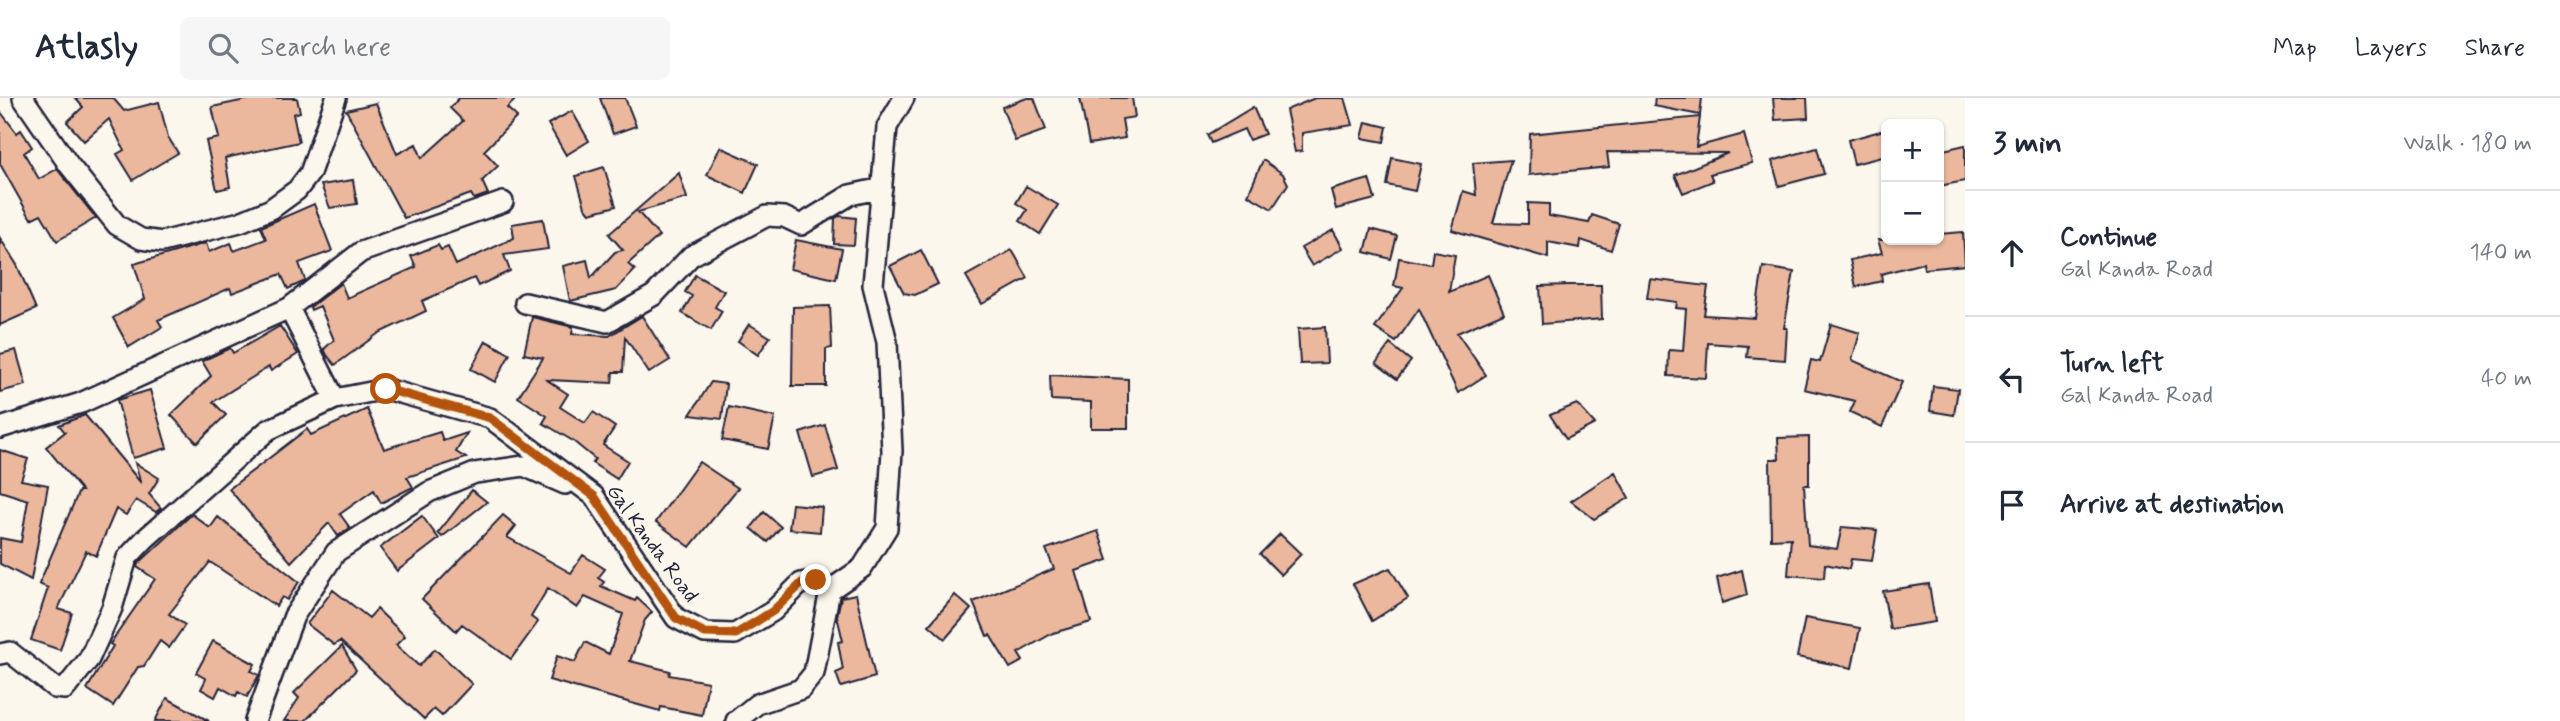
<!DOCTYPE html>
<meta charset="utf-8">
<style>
body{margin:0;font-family:Mynerve,sans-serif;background:#f6f6f7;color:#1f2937}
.controls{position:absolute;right:21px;top:21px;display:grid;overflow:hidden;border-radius:10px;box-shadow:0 2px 5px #0004}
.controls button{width:63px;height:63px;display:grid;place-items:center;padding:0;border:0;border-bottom:2px solid #e0e1e3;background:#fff;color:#1f2937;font:35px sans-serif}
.stop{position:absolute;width:21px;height:21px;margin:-16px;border:5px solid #b45309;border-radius:50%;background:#fff}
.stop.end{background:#b45309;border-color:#fff;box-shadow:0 2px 7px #0008}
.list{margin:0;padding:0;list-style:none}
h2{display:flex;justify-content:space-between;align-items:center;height:91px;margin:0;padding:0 28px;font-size:30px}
h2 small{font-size:23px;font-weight:400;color:#747a83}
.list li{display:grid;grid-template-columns:46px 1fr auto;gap:21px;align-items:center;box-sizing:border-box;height:126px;padding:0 28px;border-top:2px solid #e0e1e3}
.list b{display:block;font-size:26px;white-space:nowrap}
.list p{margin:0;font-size:23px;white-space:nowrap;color:#747a83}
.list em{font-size:23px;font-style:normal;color:#747a83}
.icon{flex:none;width:38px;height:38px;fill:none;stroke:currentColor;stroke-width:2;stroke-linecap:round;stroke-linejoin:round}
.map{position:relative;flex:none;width:1965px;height:623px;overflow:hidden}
header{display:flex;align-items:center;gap:42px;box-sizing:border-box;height:98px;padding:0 35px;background:#fff;border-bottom:2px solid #e0e1e3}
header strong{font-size:33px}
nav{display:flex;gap:38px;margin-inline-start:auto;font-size:24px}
.search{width:490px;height:63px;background:#f6f6f7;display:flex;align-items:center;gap:18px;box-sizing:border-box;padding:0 24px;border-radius:10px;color:#747a83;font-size:26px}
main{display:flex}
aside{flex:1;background:#fff}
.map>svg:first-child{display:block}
.building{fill:#ebb89d;stroke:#22223b;stroke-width:2}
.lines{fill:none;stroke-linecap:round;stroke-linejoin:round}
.minor-casing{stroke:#22223b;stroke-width:24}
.minor{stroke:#fbf7ec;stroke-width:19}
.route{stroke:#b45309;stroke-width:9}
.labels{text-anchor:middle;stroke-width:5;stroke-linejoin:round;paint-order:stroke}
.street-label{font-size:21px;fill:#22223b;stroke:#fbf7ec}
</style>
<header>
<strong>Atlasly</strong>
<div class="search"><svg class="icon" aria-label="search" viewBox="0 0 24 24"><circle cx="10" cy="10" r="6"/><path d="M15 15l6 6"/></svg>Search here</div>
<nav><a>Map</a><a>Layers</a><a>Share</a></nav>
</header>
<main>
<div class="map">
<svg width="1965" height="623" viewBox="0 0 1965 623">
<rect width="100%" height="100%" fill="#fbf7ec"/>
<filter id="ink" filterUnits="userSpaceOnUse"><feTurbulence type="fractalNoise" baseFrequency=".0143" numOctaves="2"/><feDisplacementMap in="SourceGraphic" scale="14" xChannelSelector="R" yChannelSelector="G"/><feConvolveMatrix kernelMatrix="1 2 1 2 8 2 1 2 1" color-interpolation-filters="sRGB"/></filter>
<g filter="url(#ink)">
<!-- building -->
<path class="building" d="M75,0h38l11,13 35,-9 9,35 10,16 -45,27 -16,-26 7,-4 -15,-31 -25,22 -17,-19 16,-15z
M255,0h42l3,14 -7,2 6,28 -74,16 5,29 -13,3 -11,-49 13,-3 -7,-31z
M459,0h58l-10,10 10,9 -33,34 14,15 -16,15 6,13 -14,5 -3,-5 -67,24 -58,-108 30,-7 21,51 19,-10 6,14 41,-37 -13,-13z
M600,0h25l11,28 -23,8z
M1027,0h7l12,32 -31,11 -13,-34z
M1080,0h52l3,19 -13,2 3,19 -36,6z
M1315,0h30l8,27 -51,8v18l-7,1 -9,-42z
M1655,0h47l-2,17 -46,-9z
M1773,0h34l1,20 -33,2z
M1253,9l12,27 -16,6 -5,-11 -33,14 -4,-8z
M0,13l17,22 4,-3 11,17 -8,6 15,26 18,-10 39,49 -39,23 -16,-27 -10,5 -31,-55z
M572,13l17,30 -23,14 -18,-31z
M1700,19l-4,30 48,-13 8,29 -42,11 3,7 -30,12 -8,-18 53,-22 -121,-1 2,15 -80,8 1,-41z
M1366,24l21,5 -3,15 -22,-4z
M1884,32l2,26 -32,8 -6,-24z
M1965,47v36l-26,5v-35z
M720,49l38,17 -13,29 -38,-18z
M1817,50l7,26 -45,12 -7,-25z
M1392,60l29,6 -6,27 -28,-6z
M1263,62l20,14 5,10 -16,25 -24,-14z
M1511,62l-18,63 35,1v-21l21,1v12l40,7 3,-8 27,9 -8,26 -30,-10 -1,8 -32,-6v16l-96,-28 11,-39 13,4 -3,-32z
M604,69l12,39 -26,7 -5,-6 -9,-31z
M679,75l8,25 -49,14 21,24 -31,28 7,6 -19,20 -46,11 -7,-35 24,-6 4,18 24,-26 8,-2 -14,-16z
M1369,81l6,20 -39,10 -5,-19z
M353,82l4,24 -27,4 -9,-23z
M1026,88l32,19 -18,29 -20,-13 7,-11 -11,-7z
M314,106l18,47 -33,12 6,17 -2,2 -15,7 -7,-15 -49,19 -2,-5 -72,32 4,7 -33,20 -16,-29 32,-19 -11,-35 72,-21 3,9 22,-9 3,8 32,-12 -5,-12z
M839,118l17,2 -2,27 -20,-1 1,-26z
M543,121l5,30 -44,6 6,16 -32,15 -4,-8 -52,23 4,10 -47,22 -44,32 -8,-10 -3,-6 10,-9 -14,-34 -9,4 -1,-3 31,-24 6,15 69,-31 -5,-11 27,-11 3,5 7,-3 8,18 58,-27 -2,-14z
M1371,131l26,7 -6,23 -26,-7z
M1333,132l10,18 -31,18 -11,-18z
M1963,134l2,33 -41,4 -1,-6 -42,11 1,7 -26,6 -6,-27 32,-7 -4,-13h61v-6z
M0,140l17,27 19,44 -36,16z
M796,142l46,9 -6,30 -46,-10z
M921,152l17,34 -23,11 -11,-2 -14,-27z
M1012,152l16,28 -46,26 -16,-28z
M1433,153l22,4 -6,37 39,-17 16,38 -47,20 29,42 -28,18 -39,-84 -23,33 -21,-14 28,-40 -9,-2 5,-28 32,6z
M1763,169l31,5 -10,56h3l-2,32 -38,-3 1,-11 -40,-3 -2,35 -38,-2 1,-26 14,1 3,-42 -10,-1 1,-6 -30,-4 3,-19 58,7 -4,29 51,3z
M695,177l29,16 -9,16 7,4 -11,19 -29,-17 10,-17 -7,-4z
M1569,187h32l1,34 -60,5 -2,-38z
M830,208l2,42 -6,1v37h-34l1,-79z
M642,218l28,44 -21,13 -24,-36 -2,35h-10l-1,11 -65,-3 21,14 -8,13 25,16 8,-11 22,15 -12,18 25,16 -11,18 -25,-16 3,-4 -22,-18 -30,-18 4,-7 -29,-19 25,-39 -19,-4 8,-37 41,10 -1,7 37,2z
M749,226l21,13 -12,18 -20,-14z
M1831,226l29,9 -8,27 50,22 -20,45 -32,-15 5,-11 -51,-12 7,-29 9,2z
M280,228l18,28 -27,17 -2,-4 -56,35 13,13 -29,28 -26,-28 40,-39 -9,-15 28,-13 3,5z
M1325,229l2,36 -27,1 -2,-35z
M486,243l24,13 -15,28 -24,-13z
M1390,246l21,17 -14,18 -21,-16z
M16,252l10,35 -26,7v-38z
M1050,277l78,4v49h-37v-26l-40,-2z
M711,284l15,2 -4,35 -32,-4z
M1933,288l25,3 -4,26 -24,-4z
M150,292l17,58 -34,10 -16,-58z
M1577,306l18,20 -29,15 -16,-24z
M729,309l46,10 -7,32 -46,-9z
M367,311l17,40 56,-17 3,9 24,-8 -11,19 10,6 -59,19 6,10 -32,16 -7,-13 -34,24 10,14 -12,8 -9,-13 -38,39 -62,-73 78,-60 4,6z
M85,317l56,68 -6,-20 24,15 -10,16 12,14 -5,4 -20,-12 -10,15 -10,-6 -20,47 -10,-5 -28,58 14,4 -12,37 -29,-10 17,-52 -9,-4 40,-93h3l-36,-44 19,-15 -6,-7z
M825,327l13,45 -25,7 -13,-44z
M1809,339v48h-5l4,60 29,4 5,-22 35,3 -5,31 -21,-2 -2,10 -24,-5 -1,14 -36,-3 3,-37 -20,1 -1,-80h9l-1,-21z
M0,352l28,9 -7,21 27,5 -17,95 -31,-16v-26l21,4 7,-42 -28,-9z
M699,364l39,26 -48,59 -34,-25z
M1615,374l14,26 -35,21 -23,-18z
M472,392l15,12 -45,35 -4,-4z
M792,406l30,3 -2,25 -31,-3z
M764,414l17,15 -13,15 -17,-14z
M192,416l18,14 8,-11 81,65 -12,18 -5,-3 -6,9 -66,-44 -41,52 16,11 -16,23 -9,-7 -16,25 -6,1 -25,39 -26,-17 26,-43 -3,-2 45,-65 -18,-12 1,-3z
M503,417l13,11 -9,11 64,36 12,-18 22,14 -7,9 6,4 -3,4 34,15 2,-3 15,14 -7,8 -15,41 40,10 -1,4 39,7 -6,33 -41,-8 -1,4 -111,-31 8,-24 18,6 10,-20 24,12 14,-40 -38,-17 -8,11 -29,-20 -17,29 7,5 -27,37 -49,-35 -6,7 -34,-32z
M422,418l17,23 -42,32 -17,-23z
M1098,433l10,29 -32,11 15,51 -38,11 -35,20 5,8 -13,7 -20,-33 -3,1 -14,-34 81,-33 -8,-20z
M1280,436l21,20 -20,21 -21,-21z
M1390,470l18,30 -36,23 -19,-37z
M1742,472l5,25 -25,8 -5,-25z
M1929,486l6,38 -45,7 -7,-38z
M333,492l36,28 8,-9 28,27 -9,9 23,21 16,-17 37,35 -30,32 -8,-7 -10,10 -84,-78 -6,4 -27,-21z
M856,496l19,83 -34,10 -5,-14 7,-3 -5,-28 5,-1 -6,-25 4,-19z
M955,497l16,14 -26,30 -16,-14z
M1805,520l55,10 -8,40 -55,-11z
M213,543l42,23 -4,7 8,4 -12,22 -9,-5 -2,4 -16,-9 -5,10 -14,-8 5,-10 -10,-6z
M342,548l14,24 -51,51h-21l15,-23 -5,-5z
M167,600l42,23h-54z"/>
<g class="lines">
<!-- minor casing -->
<g class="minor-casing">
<path id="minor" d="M23,0l46,67 48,60 24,14 21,3 78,-20 31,-13 26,-19 13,-17 26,-75
M525,205l82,19 47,-27 37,-39 76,-40 17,1 17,8 49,-30 32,-7
M289,210l46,91
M0,330l81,-25 208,-95 72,-56 142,-50
M830,492l32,-22 25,-40 5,-77 -5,-109 -14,-57 14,-158 17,-29
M0,556l10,-2 45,36 10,1 24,-30 23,-51 15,-50 18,-19 123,-109 67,-31 51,-10 104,29 104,78 82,122 29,15 30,1 38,-23 28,-28 15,-3 14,10 -16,83 -13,16 -44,15 -21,17
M255,623l39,-105 42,-64 93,-60 46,-19 49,-7 41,18"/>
</g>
<!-- minor -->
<use href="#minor" class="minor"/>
</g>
</g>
<g class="lines" filter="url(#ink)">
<!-- route -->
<path class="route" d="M386,291l104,29 104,78 82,122 29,15 31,1 37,-23 29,-28 14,-3"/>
</g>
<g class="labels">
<!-- street labels -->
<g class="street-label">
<text transform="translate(653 445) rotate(54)" y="7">Gal Kanda Road</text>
</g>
</g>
</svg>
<div class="controls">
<button>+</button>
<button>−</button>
</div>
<div class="stop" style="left:386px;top:291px"></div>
<div class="stop end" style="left:816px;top:482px"></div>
</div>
<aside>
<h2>3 min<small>Walk · 180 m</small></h2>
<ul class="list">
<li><svg class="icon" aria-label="ahead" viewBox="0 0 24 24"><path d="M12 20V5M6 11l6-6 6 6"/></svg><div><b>Continue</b><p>Gal Kanda Road</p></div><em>140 m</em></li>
<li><svg class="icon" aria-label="left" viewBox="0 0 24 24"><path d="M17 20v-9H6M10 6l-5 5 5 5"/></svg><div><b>Turn left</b><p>Gal Kanda Road</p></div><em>40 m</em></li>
<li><svg class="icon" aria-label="arrive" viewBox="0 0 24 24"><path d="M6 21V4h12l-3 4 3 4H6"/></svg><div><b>Arrive at destination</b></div></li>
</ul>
</aside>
</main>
